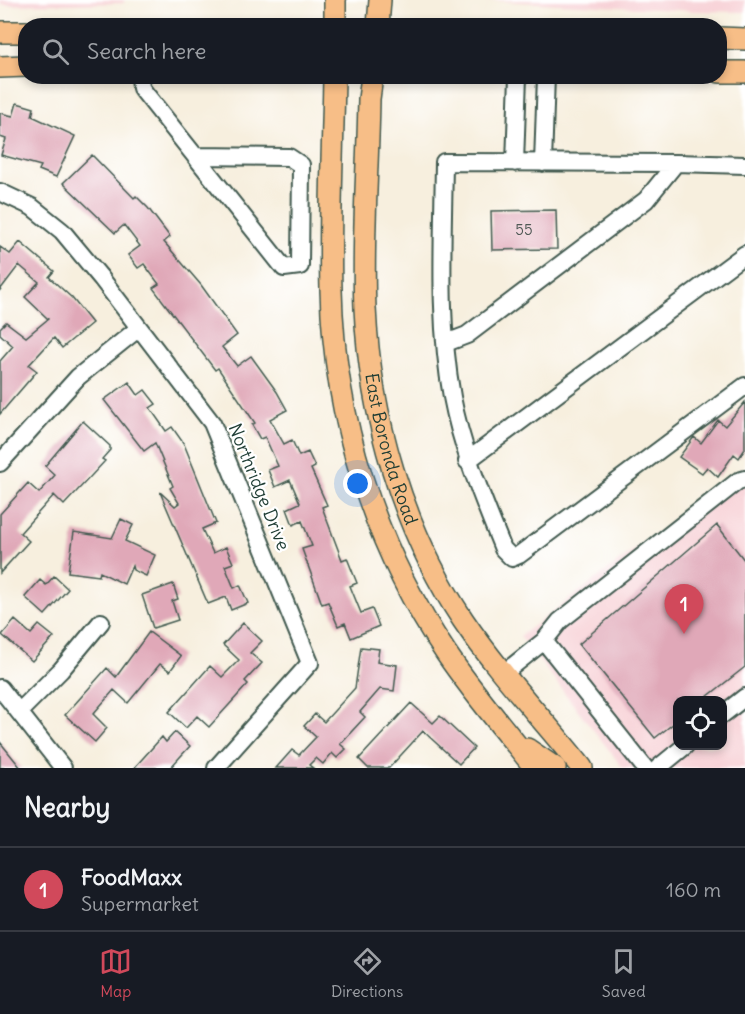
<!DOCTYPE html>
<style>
body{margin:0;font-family:Delius,sans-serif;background:#242831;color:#f1f3f6}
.controls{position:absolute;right:18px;bottom:18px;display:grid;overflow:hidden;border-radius:12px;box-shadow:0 3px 9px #0003}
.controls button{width:54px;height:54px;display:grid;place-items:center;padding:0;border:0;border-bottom:2px solid #363941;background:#171b24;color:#f1f3f6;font:30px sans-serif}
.you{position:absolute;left:358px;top:484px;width:21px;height:21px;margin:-15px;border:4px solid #fff;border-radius:50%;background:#1a73e8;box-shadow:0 0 0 9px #1a73e833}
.badge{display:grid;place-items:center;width:39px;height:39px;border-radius:50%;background:#d1495b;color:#fff;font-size:20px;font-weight:700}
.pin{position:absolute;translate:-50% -50px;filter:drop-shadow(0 2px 3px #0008)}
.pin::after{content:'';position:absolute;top:32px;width:21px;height:18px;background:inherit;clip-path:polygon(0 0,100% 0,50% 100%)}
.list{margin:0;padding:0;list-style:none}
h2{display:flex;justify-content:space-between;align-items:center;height:78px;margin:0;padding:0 24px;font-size:26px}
h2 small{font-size:20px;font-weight:400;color:#9ea1a6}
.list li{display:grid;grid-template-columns:39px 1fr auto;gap:18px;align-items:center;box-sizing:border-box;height:84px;padding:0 24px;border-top:2px solid #363941}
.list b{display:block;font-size:22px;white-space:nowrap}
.list p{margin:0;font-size:20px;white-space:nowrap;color:#9ea1a6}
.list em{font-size:20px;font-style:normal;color:#9ea1a6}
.icon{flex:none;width:33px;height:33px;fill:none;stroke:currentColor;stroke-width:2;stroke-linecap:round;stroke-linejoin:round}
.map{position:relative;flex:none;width:745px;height:768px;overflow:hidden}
.search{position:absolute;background:#171b24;box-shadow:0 3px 9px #0003;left:18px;right:18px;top:18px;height:66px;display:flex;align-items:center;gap:15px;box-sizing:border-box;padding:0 21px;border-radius:24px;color:#9ea1a6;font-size:22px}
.sheet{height:162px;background:#171b24}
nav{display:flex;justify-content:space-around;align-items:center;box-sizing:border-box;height:84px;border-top:2px solid #363941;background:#171b24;font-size:16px;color:#9ea1a6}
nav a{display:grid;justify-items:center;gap:3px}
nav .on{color:#d1495b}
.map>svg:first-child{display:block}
.built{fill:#f7cfd4;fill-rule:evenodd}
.building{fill:#e0a8b8}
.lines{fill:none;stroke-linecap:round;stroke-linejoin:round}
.minor-casing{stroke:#3f584e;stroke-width:20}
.major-casing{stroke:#3f584e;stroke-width:24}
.minor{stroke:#fff;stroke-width:16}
.major{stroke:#f7be87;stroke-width:21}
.labels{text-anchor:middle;stroke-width:4.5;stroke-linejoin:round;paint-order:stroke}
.number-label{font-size:15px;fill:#4f5855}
.street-label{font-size:18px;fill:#1f3d34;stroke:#fff}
</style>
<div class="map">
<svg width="745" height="768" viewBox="0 0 745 768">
<rect width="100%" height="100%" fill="#fff"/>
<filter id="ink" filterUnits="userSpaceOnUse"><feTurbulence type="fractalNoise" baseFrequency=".0167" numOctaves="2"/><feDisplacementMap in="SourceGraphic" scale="12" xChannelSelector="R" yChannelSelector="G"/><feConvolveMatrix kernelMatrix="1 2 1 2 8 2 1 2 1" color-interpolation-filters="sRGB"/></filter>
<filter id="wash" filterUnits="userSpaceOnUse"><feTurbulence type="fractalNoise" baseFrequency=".008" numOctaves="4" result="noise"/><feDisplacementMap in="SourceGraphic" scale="24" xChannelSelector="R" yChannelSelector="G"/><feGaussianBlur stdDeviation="1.35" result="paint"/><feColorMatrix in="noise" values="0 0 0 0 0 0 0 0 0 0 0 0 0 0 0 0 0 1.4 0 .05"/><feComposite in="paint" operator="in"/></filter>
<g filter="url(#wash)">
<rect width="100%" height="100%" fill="#f7efde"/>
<!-- built -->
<path class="built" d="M0,0h124v3l-124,2z
M482,0h263v12l-49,-1z
M745,467v301h-122l-103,-132zM678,700h44v46h-44z"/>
<g id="blocks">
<!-- building -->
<path class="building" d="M17,103l17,5 -2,8 43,20 -19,41 -17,-7 2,-4 -40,-11 5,-16 -6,-2v-24l13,3z
M92,155l42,43 2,-2 12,12 22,29 -6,5 37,43 36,50 -15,12 15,19 14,-10 26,36 10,18 -17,9 14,25 8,-4 7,16 9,-4 7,15 -4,2 16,36 -5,2 20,53 5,-2 10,25 -7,3 11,27 11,-4 7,17 -28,12 -6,-15 -7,3 -10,-24 -6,2 -20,-55 10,-3 -10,-25 -9,4 -6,-16 13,-6 -10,-23 -15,7 -7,-17 10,-4 -13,-29 -5,2 -8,-14 3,-2 -37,-55 -3,2 -62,-82 6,-4 -15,-20 -6,4 -10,-13 12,-9 -16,-21 -9,8 -52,-50z
M556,210l1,39 -65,1 -1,-39z
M20,242l34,29 -5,6 23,21 20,25 -30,25 -8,-10 -25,27 8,6 -37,43v-53l13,-15 -13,-12v-6l6,-6 20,15 22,-18 -23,-22 14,-15 -20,-17 -19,25v-43l10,7z
M129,382l9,13 7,-5 11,14 -6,4 16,23 6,-4 12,17 32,79 -14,6 11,24 13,-6 7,16 -8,3 9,22 6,-3 8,18 -17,7 -5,-13 -18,7 -48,-112 15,14 4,-3 -9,-15 3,-2 -18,-43 -11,8 -40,-51z
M745,402v47l-6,9 -5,-4 -16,23 -11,-10 -5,6 -23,-16 15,-20 7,6 17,-23 7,6z
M83,421l27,25v4l-8,9 3,2 -41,44 -10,-10 -34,38 9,8 -29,32v-59l28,-31 11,10 16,-18 -10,-9z
M121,519l12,6 -8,16 30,14 -9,21 -13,-6 -1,-4 -8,18 -24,-12 -1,4 -31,-4 6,-40 38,6z
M717,525l28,36v106l-42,33h-25v20l-23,18 -76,-94z
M54,576l14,13 -23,26 -20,-18 15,-17 6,5z
M173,584l5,15 -6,2 6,19 -25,8 -11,-33z
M15,620l16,14 8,-9 15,12 -22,24 -30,-26z
M243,623l19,18 -12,12 12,10 -17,18 3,3 -39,43 -12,-11 -11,12 -17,-16 41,-46 12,11 17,-17 -16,-15z
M149,632l32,24 -11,15 -10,-7 -32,39 -14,-13 -21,24 14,14 -12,14 -30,-27 42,-47 9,9z
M361,647l18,2 -2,13 20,3 -3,26 -14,-2 -20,23 5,5 -25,27 6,5 -9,9 -5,-5 -9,11 -7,-6 -7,7 4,3h-37l16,-18 7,5 17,-18 -12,-11 11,-12 9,8 31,-34z
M411,703l22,20 7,-7 34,32 -15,16 -36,-33 -34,37h-21l-9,-9z
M175,732l15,14 -20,22h-36l28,-31 4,5z
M0,742l21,26h-21z"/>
</g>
</g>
<g filter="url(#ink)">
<use href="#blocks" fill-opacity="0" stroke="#3f584e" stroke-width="1.5"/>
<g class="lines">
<!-- minor casing -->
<g class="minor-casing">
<path id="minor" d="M140,76l1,12 143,180 16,-2 1,-101 -12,-8 -94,-1
M515,163l3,-87
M543,163l3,-87
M676,163l-232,-1c-1,78 -6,159 8,235 10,53 31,102 51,152l9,9 7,-3 226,-169
M0,192l32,15 30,24 39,47 111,145 98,240 -94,105
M446,343l21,-8 179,-135 30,-37 69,2
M467,461l278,-207
M0,463l78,-86 61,-49
M544,641l101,127
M504,673l40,-32 16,-20 178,-140 7,-2
M0,688l63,80
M19,712l42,-42 40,-48
M722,715l23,-18
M658,768l27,-22"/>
</g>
<!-- major casing -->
<g class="major-casing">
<g id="major">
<path d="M335,26v-26"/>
<path d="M378,26l2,-26"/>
<path d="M0,32h26"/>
<path d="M720,38l25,1"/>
<path d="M0,67l26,-1"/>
<path d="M720,72h25"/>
<path d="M334,76c-1,71 -5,143 -3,214 3,129 43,256 115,363 27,40 59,77 89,115"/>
<path id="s1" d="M372,76l-3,23c-1,69 -7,140 -4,209 5,109 37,220 98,312 35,52 80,99 119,148"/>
<path d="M527,749l28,19"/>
</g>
</g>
<!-- minor -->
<use href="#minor" class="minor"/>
<!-- major -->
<use href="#major" class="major"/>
</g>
</g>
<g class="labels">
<!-- number labels -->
<g class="number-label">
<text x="524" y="235">55</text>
</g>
<!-- street labels -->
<g class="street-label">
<text dy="6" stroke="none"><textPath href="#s1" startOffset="376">East Boronda Road</textPath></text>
<text transform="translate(259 487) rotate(68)" y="6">Northridge Drive</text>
</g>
</g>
</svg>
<div class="controls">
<button><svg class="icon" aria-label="locate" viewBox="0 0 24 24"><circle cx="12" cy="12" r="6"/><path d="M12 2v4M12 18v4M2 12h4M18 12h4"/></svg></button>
</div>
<div class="you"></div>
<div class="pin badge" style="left:684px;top:634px">1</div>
<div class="search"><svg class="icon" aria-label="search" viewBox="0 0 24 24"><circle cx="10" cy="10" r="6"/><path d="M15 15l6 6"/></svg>Search here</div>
</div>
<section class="sheet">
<h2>Nearby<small></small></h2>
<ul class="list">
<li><span class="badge">1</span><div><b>FoodMaxx</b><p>Supermarket</p></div><em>160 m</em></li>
</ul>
</section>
<nav>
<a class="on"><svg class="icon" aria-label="map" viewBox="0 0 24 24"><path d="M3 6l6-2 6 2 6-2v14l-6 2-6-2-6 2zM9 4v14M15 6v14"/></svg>Map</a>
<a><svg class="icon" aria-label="directions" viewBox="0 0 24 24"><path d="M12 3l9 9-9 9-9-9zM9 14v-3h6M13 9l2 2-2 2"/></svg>Directions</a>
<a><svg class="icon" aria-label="saved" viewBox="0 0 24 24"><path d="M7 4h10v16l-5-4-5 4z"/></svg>Saved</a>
</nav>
